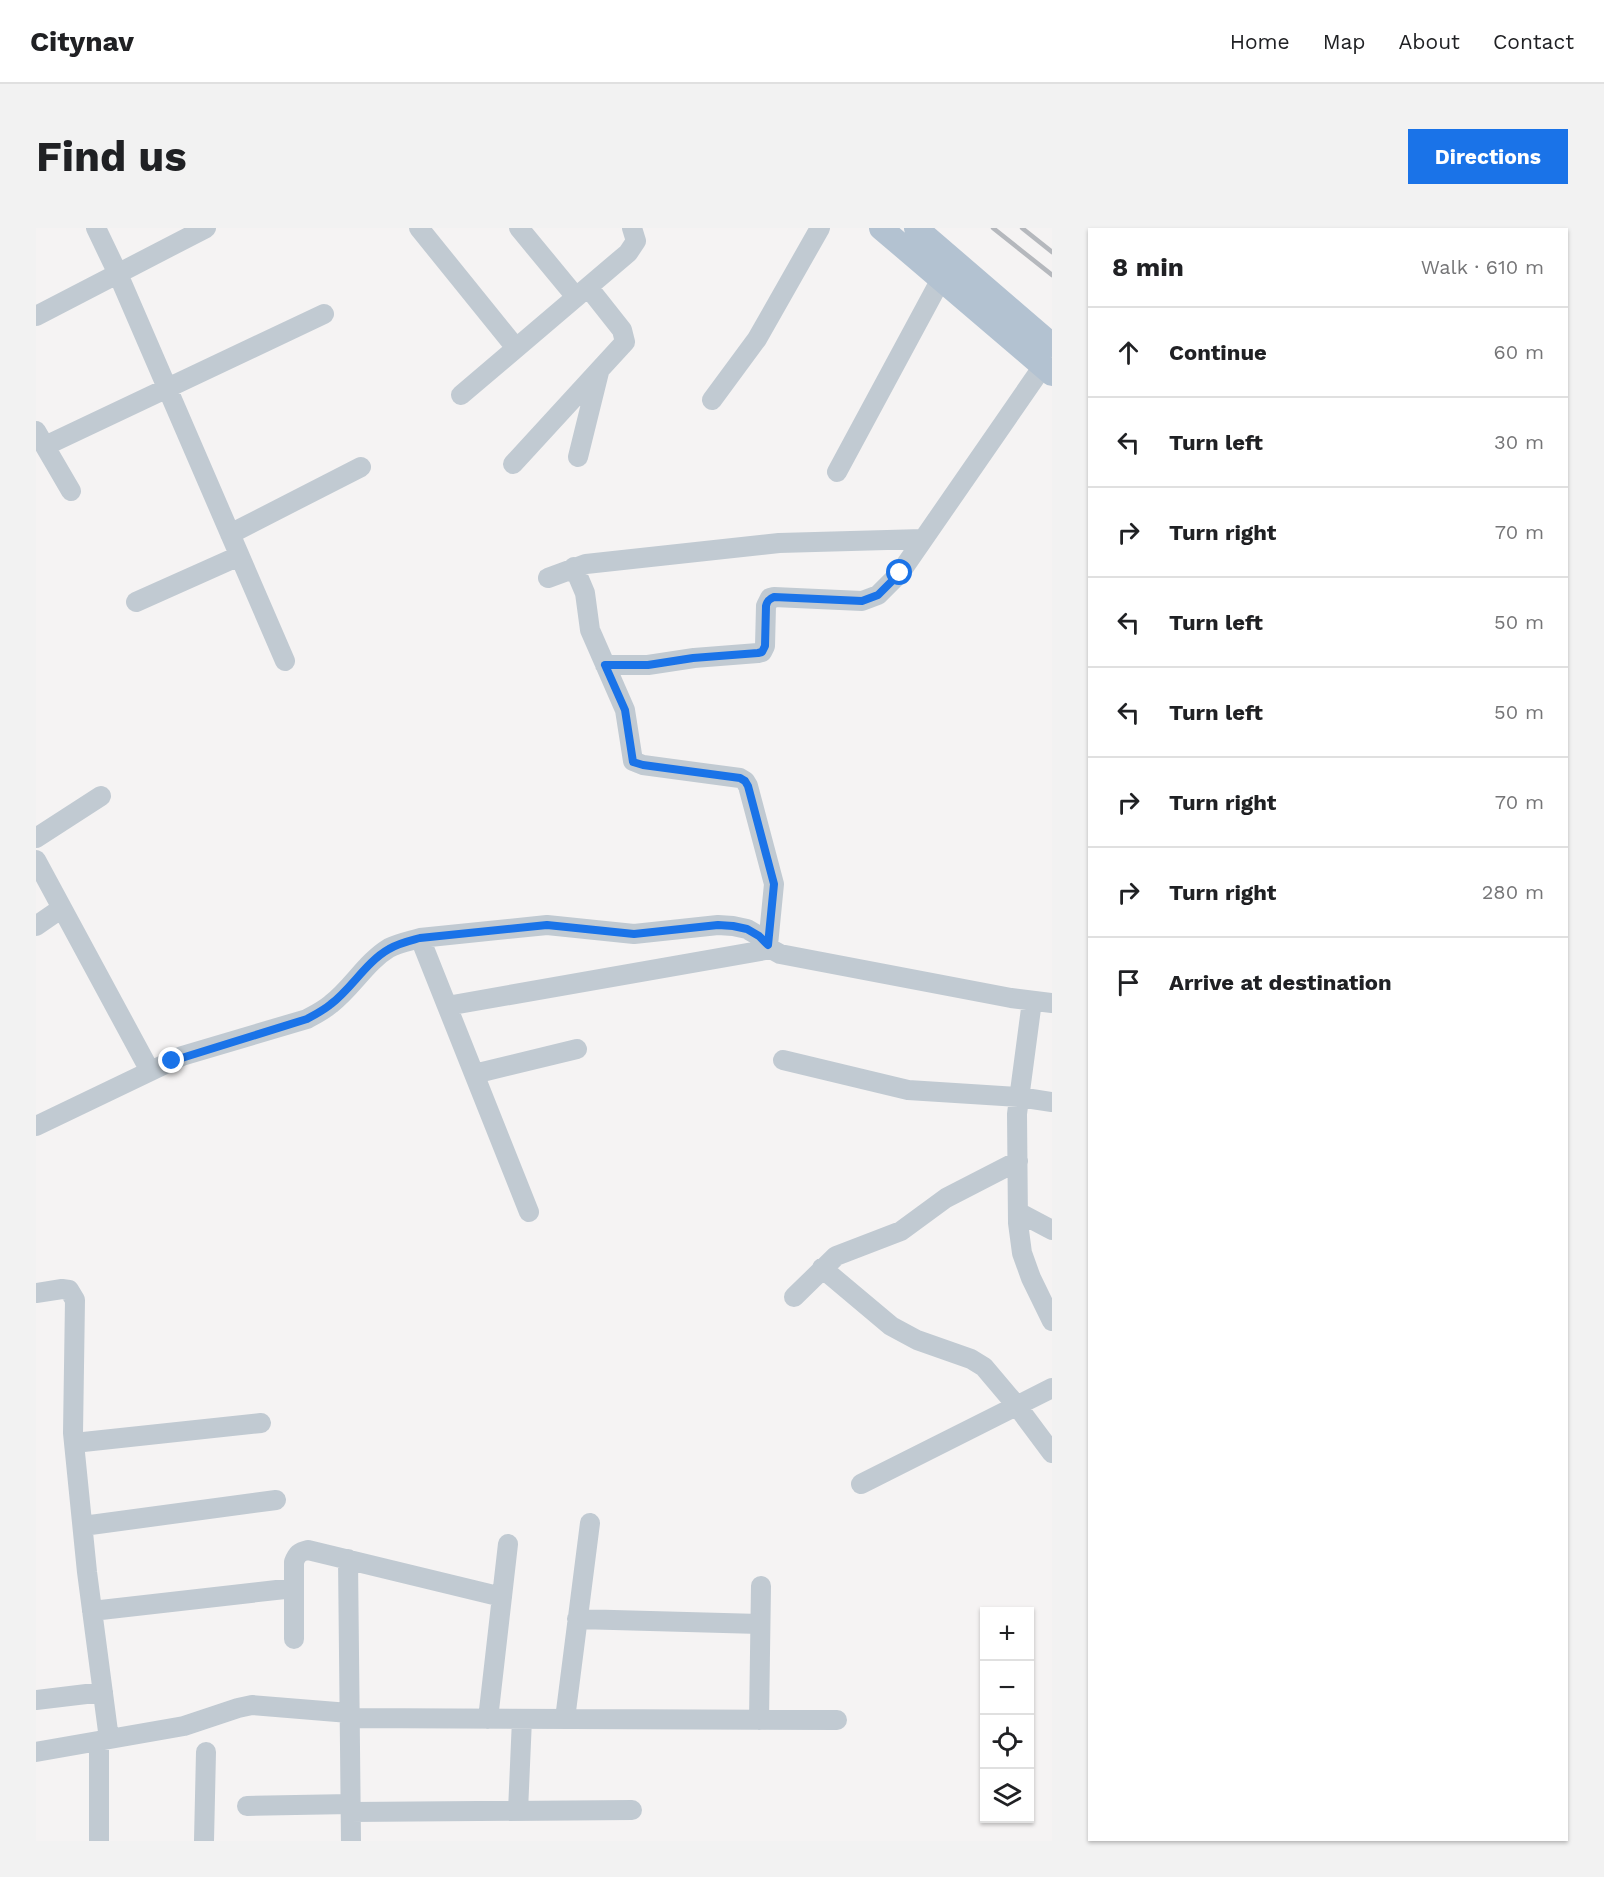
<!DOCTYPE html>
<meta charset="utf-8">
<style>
body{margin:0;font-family:"Work Sans",sans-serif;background:#f2f2f2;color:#202124}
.controls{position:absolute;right:18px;bottom:18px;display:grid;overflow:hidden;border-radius:0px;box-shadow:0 2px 4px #0004}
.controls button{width:54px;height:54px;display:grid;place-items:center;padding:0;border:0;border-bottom:2px solid #e0e0e0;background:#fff;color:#202124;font:30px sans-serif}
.stop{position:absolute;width:18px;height:18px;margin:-14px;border:4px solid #1a73e8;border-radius:50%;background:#fff}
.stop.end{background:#1a73e8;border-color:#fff;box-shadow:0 2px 6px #0008}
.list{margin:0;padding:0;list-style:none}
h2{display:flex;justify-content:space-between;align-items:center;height:78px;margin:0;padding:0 24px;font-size:26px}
h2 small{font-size:20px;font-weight:400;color:#757577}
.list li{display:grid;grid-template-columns:39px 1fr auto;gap:18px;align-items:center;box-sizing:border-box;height:90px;padding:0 24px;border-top:2px solid #e0e0e0}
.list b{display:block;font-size:22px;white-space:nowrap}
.list em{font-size:20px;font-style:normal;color:#757577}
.icon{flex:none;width:33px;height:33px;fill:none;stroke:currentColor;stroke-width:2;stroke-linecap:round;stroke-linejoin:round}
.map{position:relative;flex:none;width:1016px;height:1613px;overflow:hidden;border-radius:0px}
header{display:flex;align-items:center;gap:36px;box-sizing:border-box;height:84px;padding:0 30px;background:#fff;border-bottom:2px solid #e0e0e0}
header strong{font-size:28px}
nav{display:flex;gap:33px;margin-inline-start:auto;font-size:21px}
.intro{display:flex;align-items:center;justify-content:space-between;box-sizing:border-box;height:144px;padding:0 36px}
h1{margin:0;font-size:42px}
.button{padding:15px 27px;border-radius:0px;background:#1a73e8;color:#fff;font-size:21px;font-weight:700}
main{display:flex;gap:36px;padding:0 36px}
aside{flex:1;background:#fff;border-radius:0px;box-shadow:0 2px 4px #0004}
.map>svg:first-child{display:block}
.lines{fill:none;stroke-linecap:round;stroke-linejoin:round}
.minor{stroke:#c1cad2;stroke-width:20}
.major{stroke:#b3c2d1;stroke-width:24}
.rail{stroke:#b5b8bd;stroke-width:4.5}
.route{stroke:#1a73e8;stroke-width:8}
</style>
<header>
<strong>Citynav</strong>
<nav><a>Home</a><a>Map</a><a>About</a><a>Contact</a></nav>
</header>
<div class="intro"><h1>Find us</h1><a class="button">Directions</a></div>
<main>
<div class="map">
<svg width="1016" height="1613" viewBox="0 0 1016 1613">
<rect width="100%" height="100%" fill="#f5f3f3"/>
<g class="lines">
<!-- minor -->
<path class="minor" d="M60,0l22,46 167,387
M383,0l97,120
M483,0l57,69
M0,88l170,-88
M425,167l167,-142 8,-12 -4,-13
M676,172l45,-61 63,-111
M0,203l35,60
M9,218l279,-132
M542,229l21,-85
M477,236l112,-122 -3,-12 -34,-43
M801,244l104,-193
M194,306l131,-67
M538,339l11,26 5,37 35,80 8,51 10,4 97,13 5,3 3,5 26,98 -6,61
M512,350l38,-14 193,-21 144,-4
M100,374l103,-46
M569,437h43l46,-7 64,-5 4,-1 3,-6 1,-40 4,-8 4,-1 88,4 16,-6 22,-22 150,-217
M0,610l65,-42
M0,632l114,211
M0,698l26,-18
M384,710l109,274
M996,773l-15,113 1,109 4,30 9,25 21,43
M411,778l324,-57
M747,832l125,30 111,7 33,5
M438,846l103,-25
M0,898l146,-70 125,-37c9,-5 17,-9 24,-15 21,-16 35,-42 58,-56 10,-5 21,-7 31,-10l127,-13 87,9 84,-9 15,1 14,3 12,7 12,13 9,5 231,44 41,5
M982,984l34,18
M786,1040l69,58 26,14 54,19 13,8 33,39 35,47
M0,1065l26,-4 7,1 6,10 -2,133 14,139 22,167
M758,1069l42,-41 65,-25 45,-33 72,-37
M38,1215l187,-20
M825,1256l191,-96
M47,1298l193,-26
M312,1331l3,282
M56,1383l202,-23
M541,1391l183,5
M258,1411v-77c3,-8 5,-10 14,-12l194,47
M0,1472l67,-8
M313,1490l488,2
M452,1491l20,-175
M529,1491l25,-196
M723,1492l2,-134
M63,1513v100
M0,1524l148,-26 54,-18 14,-3 97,8
M211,1578l104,-2
M482,1583l4,-92
M315,1584l281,-2
M168,1613l2,-89"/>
<!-- major -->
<path class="major" d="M845,0l171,146
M880,0l136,117"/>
<!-- rail -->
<path class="rail" d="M957,0l59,47
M986,0l30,24"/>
</g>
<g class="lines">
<!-- route -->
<path class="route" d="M136,833l135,-42c9,-5 17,-9 24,-15 21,-16 35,-42 58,-55 10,-6 20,-8 31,-11l127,-13 87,9 84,-9 15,1 14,3 12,7 9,9 6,-61 -26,-98 -3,-5 -5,-3 -97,-13 -10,-3 -8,-52 -20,-45h43l45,-7 65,-5 4,-1 3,-6 1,-40c1,-5 3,-7 8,-9l88,4 16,-6 22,-22"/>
</g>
</svg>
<div class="controls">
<button>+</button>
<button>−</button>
<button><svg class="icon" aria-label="locate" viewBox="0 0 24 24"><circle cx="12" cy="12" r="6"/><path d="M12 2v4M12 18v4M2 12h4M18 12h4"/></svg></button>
<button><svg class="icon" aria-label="layers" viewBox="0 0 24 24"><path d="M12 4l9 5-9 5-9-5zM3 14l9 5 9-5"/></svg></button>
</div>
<div class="stop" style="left:864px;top:345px"></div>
<div class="stop end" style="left:136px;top:833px"></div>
</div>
<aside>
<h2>8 min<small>Walk · 610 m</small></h2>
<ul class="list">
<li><svg class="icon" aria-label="ahead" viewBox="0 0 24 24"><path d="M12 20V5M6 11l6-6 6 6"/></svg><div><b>Continue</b></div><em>60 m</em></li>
<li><svg class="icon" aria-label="left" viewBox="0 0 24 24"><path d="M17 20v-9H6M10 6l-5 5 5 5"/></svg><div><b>Turn left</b></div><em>30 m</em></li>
<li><svg class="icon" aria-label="right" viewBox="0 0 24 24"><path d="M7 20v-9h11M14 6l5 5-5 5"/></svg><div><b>Turn right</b></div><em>70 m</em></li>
<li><svg class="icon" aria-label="left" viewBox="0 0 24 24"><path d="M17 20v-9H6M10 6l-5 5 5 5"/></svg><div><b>Turn left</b></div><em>50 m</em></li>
<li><svg class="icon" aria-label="left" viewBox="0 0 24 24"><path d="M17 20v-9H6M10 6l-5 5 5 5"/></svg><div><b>Turn left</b></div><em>50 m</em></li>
<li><svg class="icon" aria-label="right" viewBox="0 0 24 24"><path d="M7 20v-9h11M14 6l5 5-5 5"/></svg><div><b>Turn right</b></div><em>70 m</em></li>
<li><svg class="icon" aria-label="right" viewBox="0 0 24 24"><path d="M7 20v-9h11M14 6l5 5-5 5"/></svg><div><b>Turn right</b></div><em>280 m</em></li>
<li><svg class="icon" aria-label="arrive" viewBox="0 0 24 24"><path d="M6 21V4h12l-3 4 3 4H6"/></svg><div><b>Arrive at destination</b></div></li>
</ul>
</aside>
</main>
